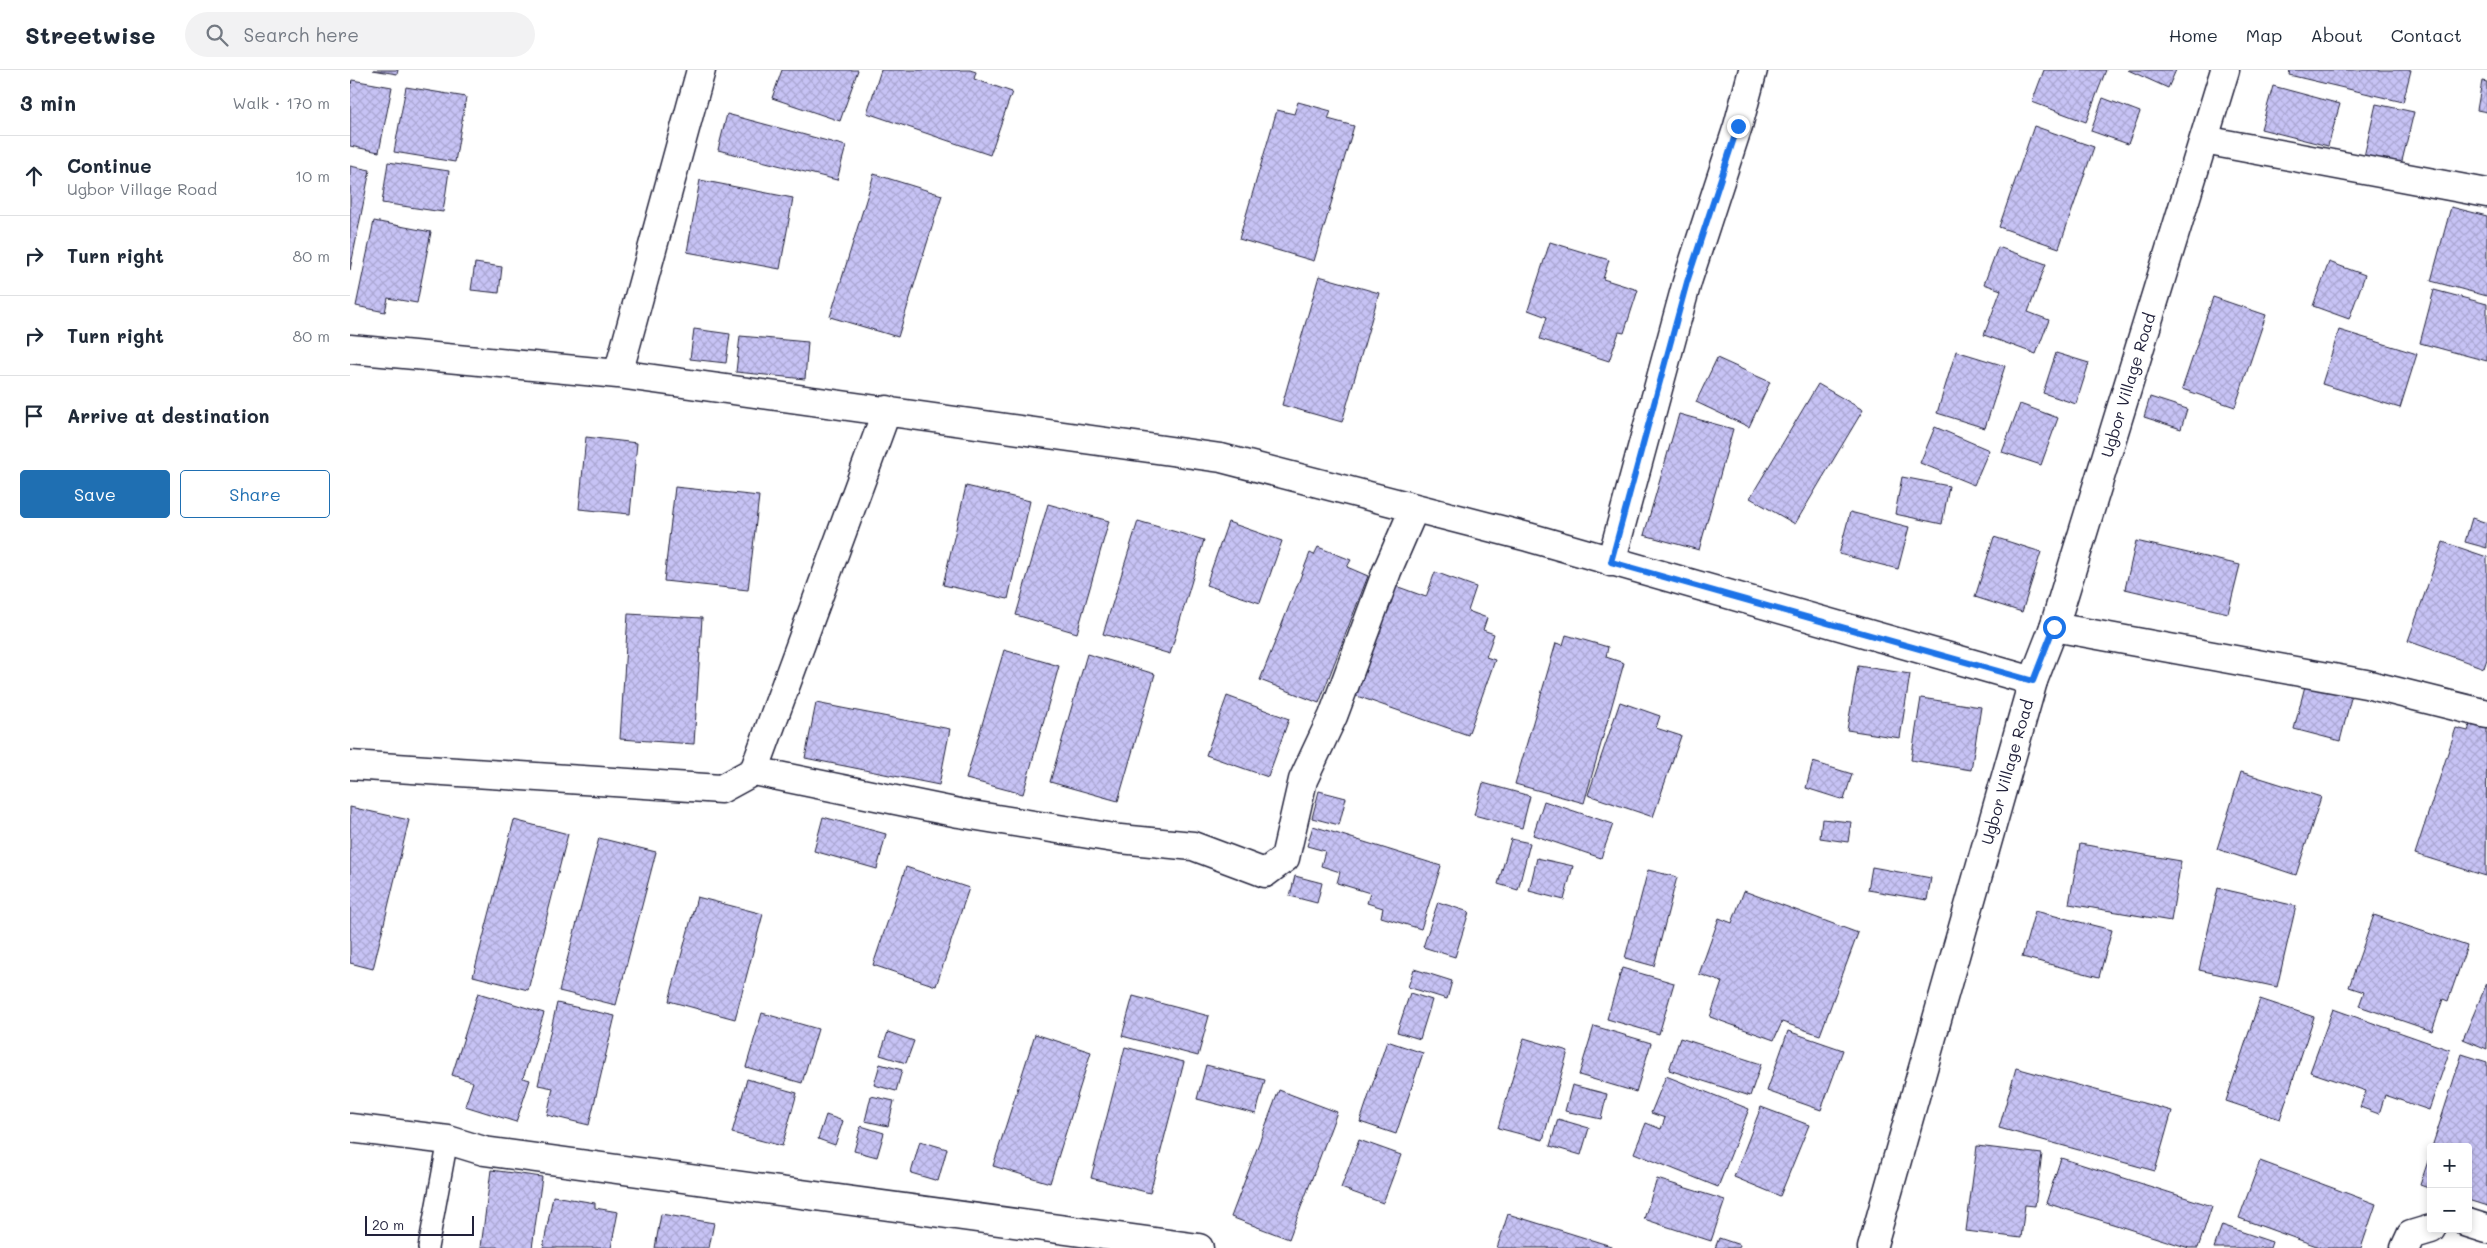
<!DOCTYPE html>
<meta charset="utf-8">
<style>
body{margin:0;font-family:Mali,sans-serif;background:#f2f2f3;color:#1f2937}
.controls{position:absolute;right:15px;bottom:15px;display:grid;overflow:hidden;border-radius:5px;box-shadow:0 2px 8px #0003}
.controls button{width:45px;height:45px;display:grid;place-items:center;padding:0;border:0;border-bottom:1px solid #e0e1e3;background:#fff;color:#1f2937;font:25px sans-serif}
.scale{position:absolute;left:15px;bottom:12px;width:109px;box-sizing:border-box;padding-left:5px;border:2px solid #22223b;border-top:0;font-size:14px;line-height:18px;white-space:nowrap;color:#22223b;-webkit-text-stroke:4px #fff;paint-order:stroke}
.stop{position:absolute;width:15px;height:15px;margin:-11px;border:4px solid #1a73e8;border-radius:50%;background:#fff}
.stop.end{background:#1a73e8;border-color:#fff;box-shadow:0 1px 5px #0008}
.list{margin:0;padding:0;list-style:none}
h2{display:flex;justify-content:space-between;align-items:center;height:65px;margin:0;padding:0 20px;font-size:21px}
h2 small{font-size:16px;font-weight:400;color:#747a83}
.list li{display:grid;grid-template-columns:32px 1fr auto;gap:15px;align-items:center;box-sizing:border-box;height:80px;padding:0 20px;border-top:1px solid #e0e1e3}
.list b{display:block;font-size:19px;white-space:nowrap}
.list p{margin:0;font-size:16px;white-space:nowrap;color:#747a83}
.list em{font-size:16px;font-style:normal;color:#747a83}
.actions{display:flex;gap:10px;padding:15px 20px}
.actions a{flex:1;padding:11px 0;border:1px solid #1f6fb2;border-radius:5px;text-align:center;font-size:18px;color:#1f6fb2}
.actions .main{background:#1f6fb2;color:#fff}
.icon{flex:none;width:28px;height:28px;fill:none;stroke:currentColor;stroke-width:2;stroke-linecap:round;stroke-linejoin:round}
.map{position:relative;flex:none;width:2137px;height:1178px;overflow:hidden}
header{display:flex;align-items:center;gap:30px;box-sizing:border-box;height:70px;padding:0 25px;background:#fff;border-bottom:1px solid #e0e1e3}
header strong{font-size:24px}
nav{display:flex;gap:28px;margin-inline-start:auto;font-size:18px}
.search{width:350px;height:45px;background:#f2f2f3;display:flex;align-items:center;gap:12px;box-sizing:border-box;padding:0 18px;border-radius:28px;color:#747a83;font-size:19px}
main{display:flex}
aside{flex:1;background:#fff}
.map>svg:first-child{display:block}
.building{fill:url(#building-cross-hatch);stroke:#22223b}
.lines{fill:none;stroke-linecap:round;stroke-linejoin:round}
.service-casing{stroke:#22223b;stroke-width:22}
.minor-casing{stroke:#22223b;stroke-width:31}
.tertiary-casing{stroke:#22223b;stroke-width:31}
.service{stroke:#fff;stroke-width:19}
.minor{stroke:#fff;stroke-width:28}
.tertiary{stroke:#fff;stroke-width:28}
.route{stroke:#1a73e8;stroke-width:6}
.labels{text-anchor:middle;stroke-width:4.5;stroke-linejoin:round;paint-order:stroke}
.street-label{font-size:16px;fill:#22223b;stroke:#fff}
</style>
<header>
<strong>Streetwise</strong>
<div class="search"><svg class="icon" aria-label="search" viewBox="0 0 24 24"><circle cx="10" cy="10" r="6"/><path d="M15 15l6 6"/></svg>Search here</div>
<nav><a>Home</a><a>Map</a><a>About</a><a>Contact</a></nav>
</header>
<main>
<aside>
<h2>3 min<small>Walk · 170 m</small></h2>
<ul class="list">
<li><svg class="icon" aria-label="ahead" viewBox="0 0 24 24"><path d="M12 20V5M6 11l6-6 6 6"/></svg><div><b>Continue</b><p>Ugbor Village Road</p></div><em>10 m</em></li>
<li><svg class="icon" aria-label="right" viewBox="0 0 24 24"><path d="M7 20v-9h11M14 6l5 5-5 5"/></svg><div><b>Turn right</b></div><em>80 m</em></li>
<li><svg class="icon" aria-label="right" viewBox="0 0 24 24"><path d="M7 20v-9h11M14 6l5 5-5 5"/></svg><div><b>Turn right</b></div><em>80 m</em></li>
<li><svg class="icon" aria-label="arrive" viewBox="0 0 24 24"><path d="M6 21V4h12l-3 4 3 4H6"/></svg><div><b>Arrive at destination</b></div></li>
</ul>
<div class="actions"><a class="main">Save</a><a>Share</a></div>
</aside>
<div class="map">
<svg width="2137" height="1178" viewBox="0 0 2137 1178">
<defs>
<pattern id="building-cross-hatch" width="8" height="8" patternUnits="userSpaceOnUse" patternTransform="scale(1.25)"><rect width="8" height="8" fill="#c7c3f5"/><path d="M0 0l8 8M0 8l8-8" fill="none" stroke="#aba7d3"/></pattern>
</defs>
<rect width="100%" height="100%" fill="#fff"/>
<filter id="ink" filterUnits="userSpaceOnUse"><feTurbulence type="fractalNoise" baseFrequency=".02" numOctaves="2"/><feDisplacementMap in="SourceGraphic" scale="10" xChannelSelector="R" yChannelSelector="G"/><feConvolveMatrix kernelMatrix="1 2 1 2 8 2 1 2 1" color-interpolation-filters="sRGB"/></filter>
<g filter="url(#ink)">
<!-- building -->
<path class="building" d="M23,0h25l-1,4z
M432,0h76l-18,51 -68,-23z
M531,0h89l6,2 -2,7 38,13 -22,63 -123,-42z
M1694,0h62l-20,52 -54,-20z
M1778,0h48l-8,18z
M1940,0h121l-8,32 -114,-27z
M2,10l40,7 -13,65 -29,-6v-56z
M2132,11l5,1v30l-10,-2z
M1923,16l67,18 -12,42 -67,-17z
M56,17l60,10 -11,65 -61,-10z
M1753,28l37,14 -12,32 -37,-13z
M948,32l33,9 -3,8 26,7 -40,135 -75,-22 38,-129 17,4z
M2026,34l38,8 -14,57 -37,-8z
M377,44l119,32 -9,34 -119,-30z
M1684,56l60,21 -35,101 -60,-21z
M38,92l61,9 -6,41 -61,-9z
M0,96l20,4 -20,100z
M524,104l68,21 -44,142 -68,-20z
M350,110l93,18 -13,71 -93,-17z
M2101,137l36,9v80l-56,-15z
M24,151l57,11 -14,71 -29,-5 -3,14 -29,-6z
M1200,172l59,18 -6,19 35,11 -14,43 -5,-1 -10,29 -69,-22 7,-22 -19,-7z
M1648,177l48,17 -18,48 21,8 -13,34 -52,-19 17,-45 -17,-6z
M1979,192l36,13 -16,44 -36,-13z
M125,193l27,4 -3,26 -28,-3z
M969,206l60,17 -37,129 -60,-17z
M2084,220l53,14v57l-67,-18z
M1863,227l53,18 -31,92 -53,-18z
M344,259l36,5 -4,29 -36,-4z
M1989,260l78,24 -17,54 -78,-24z
M390,266l68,6 -3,37 -69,-7z
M1606,281l49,15 -20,62 -48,-15z
M1706,283l33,10 -13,41 -33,-11z
M1367,288l53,24 -21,45 -53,-25z
M1468,314l45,26 -68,114 -45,-26z
M1800,327l37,12 -6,20 -37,-12z
M1670,334l38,14 -17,47 -39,-13z
M1329,344l54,15 -34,121 -55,-15z
M1585,357l54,23 -15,35 -54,-22z
M236,367l51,6 -7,71 -51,-5z
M1552,407l47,9 -7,38 -47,-10z
M616,416l64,15 -22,98 -65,-14z
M325,417l84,9 -11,94 -84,-9z
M698,434l61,17 -32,112 -61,-18z
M1500,442l59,15 -11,42 -59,-15z
M2122,448l15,5v25l-22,-6z
M788,451l66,19 -34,114 -67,-20z
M878,452l54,19 -22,62 -54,-18z
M1644,467l47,15 -19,60 -47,-15z
M1786,471l104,24 -12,48 -103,-24z
M2093,472l44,15v102l-3,9 -76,-27z
M968,477l33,13 -4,7 21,9 -49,127 -59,-23 50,-127 4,2z
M1085,502l41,15 -8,24 19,7 -4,12 11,4 -8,23 9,3 -27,75 -114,-40 39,-110 33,12z
M278,544l74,4 -8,126 -74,-5z
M1216,565l42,12 -2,10 18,6 -40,140 -69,-19 41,-141 7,2z
M654,580l55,16 -36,128 -57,-15z
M737,584l68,20 -37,127 -68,-19z
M1508,596l52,8 -10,64 -53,-8z
M1956,612l46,12 -12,47 -46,-12z
M877,626l62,23 -21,58 -62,-22z
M1571,628l60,9 -10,63 -60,-10z
M1270,632l40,14 -4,12 25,8 -28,81 -65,-22z
M466,633l134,26 -11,56 -134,-27z
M2121,652l16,5 -1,149 -71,-22 41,-126 12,3z
M1463,692l39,12 -8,26 -38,-12z
M1891,702l80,25 -25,78 -79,-26z
M1133,713l47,13 -8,32 -48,-13z
M969,721l27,7 -7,27 -27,-7z
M1194,731l69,23 -12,34 -68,-23z
M0,737l59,13 -36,149 -23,-6z
M473,747l63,17 -9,35 -63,-18z
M1472,749l29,3 -3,20 -28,-4z
M164,750l54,14 -40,156 -55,-14z
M963,756l128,40 -20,63 -40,-12 2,-9 -16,-5 3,-10 -33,-10 3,-11 -19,-6 4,-15 -18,-5z
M249,768l57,14 -40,153 -57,-14z
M1161,769l19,4 -12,47 -20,-6z
M1730,774l101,17 -10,60 -102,-17z
M1187,788l36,8 -9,34 -35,-9z
M556,797l63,21 -33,98 -63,-21z
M1522,797l59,11 -4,22 -59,-10z
M1298,800l29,7 -23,89 -29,-8z
M945,806l27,7 -5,20 -27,-7z
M1868,818l78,18 -19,81 -78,-17z
M1394,821l114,42 -38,102 -38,-13 -8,18 -64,-23 12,-35 -23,-8 20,-56 13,5z
M347,827l66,17 -28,105 -66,-18z
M1088,832l31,10 -14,45 -32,-10z
M1685,841l77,19 -13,47 -77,-20z
M2024,845l93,31 -19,55 -5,-2 -11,32 -73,-25 5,-14 -15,-5z
M1272,898l52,15 -15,51 -52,-15z
M1064,899l38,12 -5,18 -39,-12z
M2137,913v66l-24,-10z
M128,923l66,20 -21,65 7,2 -14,42 -51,-16 8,-24 -21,-7z
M1060,923l22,7 -12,39 -23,-7z
M783,926l76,20 -11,40 -76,-20z
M1910,929l54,18 -34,102 -54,-18z
M207,933l58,13 -26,109 -42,-10 6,-27 -15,-3z
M1983,939l117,41 -21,60 -44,-15 -6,19 -19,-7 6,-16 -56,-19z
M412,943l56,16 -16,54 -56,-16z
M1244,956l57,17 -15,49 -57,-17z
M1438,961l55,19 -22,60 -54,-19z
M538,962l26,9 -8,22 -26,-8z
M685,964l56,18 -41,131 -57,-17z
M1174,968l44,13 -25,89 -45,-12z
M1330,968l81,26 -11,32 -81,-26z
M1037,971l36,12 -27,81 -36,-12z
M775,977l59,15 -34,131 -59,-15z
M2112,984l25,8v144l-19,-6v-53h-36z
M530,994l22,6 -6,21 -22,-6z
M856,995l59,15 -9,34 -59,-15z
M1666,998l156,43 -17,60 -156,-43z
M1316,1006l83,33 -31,78 -84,-34 12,-30 15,6 4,-11 -14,-5z
M397,1009l50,14 -15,53 -50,-13z
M1222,1015l35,9 -6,25 -36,-8z
M929,1020l58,22 -48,127 -58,-22z
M521,1026l23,5 -6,25 -23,-5z
M1411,1037l48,18 -29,71 -46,-19z
M476,1045l17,6 -8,24 -17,-6z
M1208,1049l31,9 -8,27 -31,-9z
M511,1056l23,7 -7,24 -23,-6z
M1009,1070l42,15 -18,48 -42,-15z
M570,1071l27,8 -9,32 -27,-8z
M1627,1076l65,8 -7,52 -10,-1 -4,33 -55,-7z
M2081,1082v37l-11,-4z
M1711,1088l151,48 -14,42h-9l-143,-45z
M1910,1091l116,43 -15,44h-39l-83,-30z
M141,1100l51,7 -10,71 -51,-1z
M1307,1109l68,21 -14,41 -67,-22z
M203,1126l42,7v5l23,4 -7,36h-68z
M311,1144l53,9 -5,25h-54z
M1158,1144l103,32 -1,2h-113z
M1872,1155l50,17 -2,6h-56z
M1369,1168l21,7 -1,3h-24z"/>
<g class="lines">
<!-- service casing -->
<g class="service-casing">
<path id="service" d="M78,1178l20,-108"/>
</g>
<!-- minor casing -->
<g class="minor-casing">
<path id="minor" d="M1854,70l283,53
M0,279l268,25 603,84 307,79 505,144
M268,304l83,-304
M1261,492l76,-280 51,-156 15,-56
M1704,557l312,57 121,30
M0,695l371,24 33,-18 133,-361
M404,701l205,42 161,26 73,7 72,27 20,-15 18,-78 30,-64 54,-145 27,-62
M0,1058l98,12 36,11 715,97
M2118,1153l19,6
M2055,1178l6,-13 20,-6"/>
</g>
<!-- tertiary casing -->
<g class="tertiary-casing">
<path id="tertiary" d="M1522,1178l161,-567 21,-54 171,-557"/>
</g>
<!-- service -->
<use href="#service" class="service"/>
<!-- minor -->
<use href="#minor" class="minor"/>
<!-- tertiary -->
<use href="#tertiary" class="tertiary"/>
</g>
</g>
<g class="lines" filter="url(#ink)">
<!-- route -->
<path class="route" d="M1388,56l-51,156 -76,280 422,119 21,-54"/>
</g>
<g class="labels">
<!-- street labels -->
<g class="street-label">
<text transform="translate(1778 315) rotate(-73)" y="6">Ugbor Village Road</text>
<text transform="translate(1657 702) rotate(-74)" y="6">Ugbor Village Road</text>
</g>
</g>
</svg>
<div class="controls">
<button>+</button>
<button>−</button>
</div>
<div class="scale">20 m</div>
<div class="stop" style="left:1704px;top:557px"></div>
<div class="stop end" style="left:1388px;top:56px"></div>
</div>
</main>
